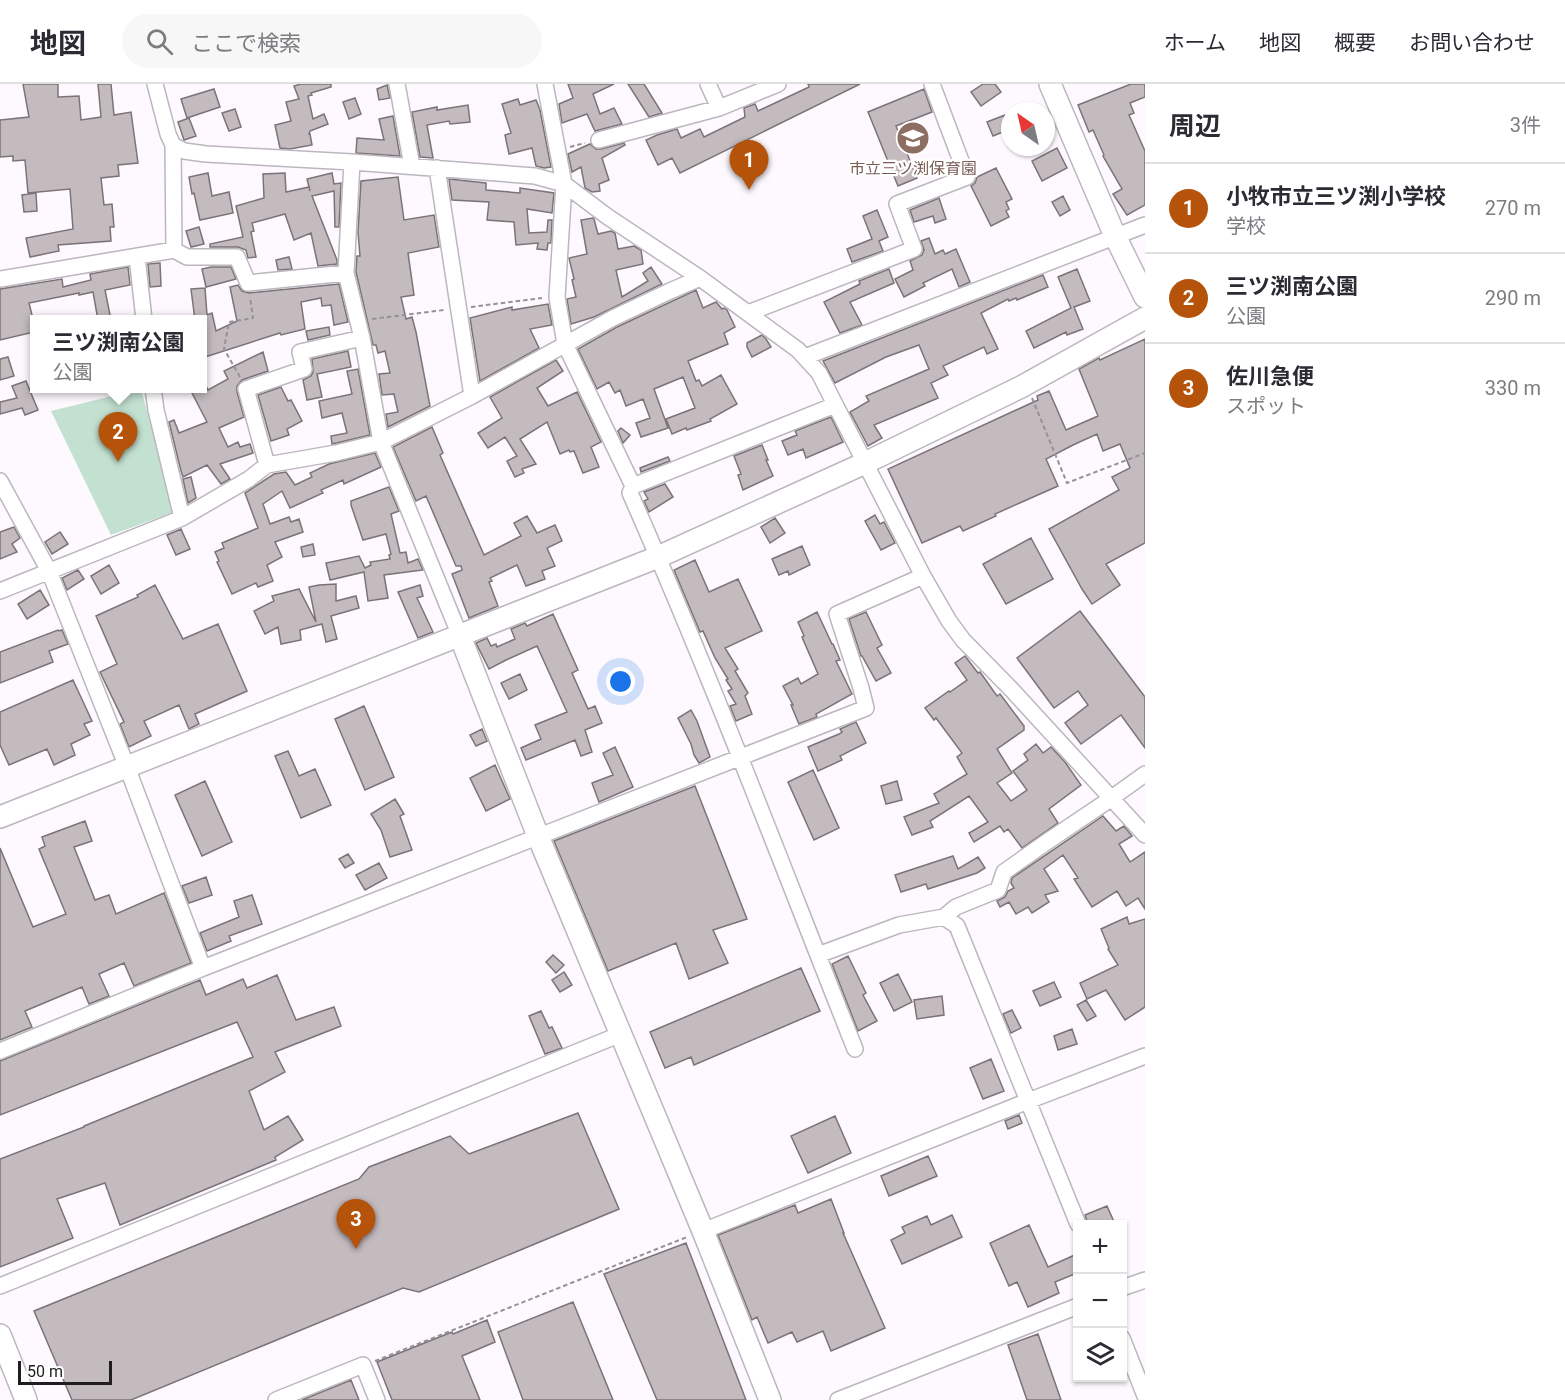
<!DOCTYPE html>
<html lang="ja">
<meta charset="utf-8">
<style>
body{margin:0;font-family:Roboto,"Noto Sans JP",sans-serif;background:#f7f7f7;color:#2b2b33}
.controls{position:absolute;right:18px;bottom:18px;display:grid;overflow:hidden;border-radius:0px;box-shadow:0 2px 4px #0004}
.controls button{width:54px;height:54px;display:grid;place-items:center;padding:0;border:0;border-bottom:2px solid #e1e1e2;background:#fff;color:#2b2b33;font:30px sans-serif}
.compass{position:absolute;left:1001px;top:18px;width:54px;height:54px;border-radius:50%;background:#fff;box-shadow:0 2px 4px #0004;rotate:326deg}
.scale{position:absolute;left:18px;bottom:15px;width:94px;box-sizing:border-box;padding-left:6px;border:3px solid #1f1d20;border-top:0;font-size:16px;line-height:21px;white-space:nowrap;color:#1f1d20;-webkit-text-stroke:4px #fff;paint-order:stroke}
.you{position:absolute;left:621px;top:598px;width:21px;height:21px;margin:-15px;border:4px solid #fff;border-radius:50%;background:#1a73e8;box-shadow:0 0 0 9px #1a73e833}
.badge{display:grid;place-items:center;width:39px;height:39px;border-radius:50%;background:#b45309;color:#fff;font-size:20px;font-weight:700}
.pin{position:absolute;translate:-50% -50px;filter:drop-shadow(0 2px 3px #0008)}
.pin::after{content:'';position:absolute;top:32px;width:21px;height:18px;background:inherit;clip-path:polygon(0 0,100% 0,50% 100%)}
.popup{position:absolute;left:30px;top:231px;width:177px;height:78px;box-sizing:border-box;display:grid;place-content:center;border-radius:0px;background:#fff;filter:drop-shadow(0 2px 4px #0005);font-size:20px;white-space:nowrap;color:#7c7c81}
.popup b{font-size:22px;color:#2b2b33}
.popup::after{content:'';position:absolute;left:50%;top:100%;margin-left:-12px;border:12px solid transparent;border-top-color:#fff}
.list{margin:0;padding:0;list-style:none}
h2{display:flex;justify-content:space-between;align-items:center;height:78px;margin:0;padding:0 24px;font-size:26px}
h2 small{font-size:20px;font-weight:400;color:#7c7c81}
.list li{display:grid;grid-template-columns:39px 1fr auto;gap:18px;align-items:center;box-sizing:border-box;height:90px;padding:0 24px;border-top:2px solid #e1e1e2}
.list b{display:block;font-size:22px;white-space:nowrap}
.list p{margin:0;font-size:20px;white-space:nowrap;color:#7c7c81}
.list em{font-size:20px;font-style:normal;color:#7c7c81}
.icon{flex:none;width:33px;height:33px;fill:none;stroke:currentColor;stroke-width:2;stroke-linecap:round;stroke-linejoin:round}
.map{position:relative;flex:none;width:1145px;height:1316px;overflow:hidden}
header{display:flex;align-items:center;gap:36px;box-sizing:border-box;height:84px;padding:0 30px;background:#fff;border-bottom:2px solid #e1e1e2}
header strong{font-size:28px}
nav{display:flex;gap:33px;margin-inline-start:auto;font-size:21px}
.search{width:420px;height:54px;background:#f7f7f7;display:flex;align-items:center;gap:15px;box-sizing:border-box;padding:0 21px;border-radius:33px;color:#7c7c81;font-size:22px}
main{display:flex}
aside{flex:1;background:#fff}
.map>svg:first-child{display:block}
.green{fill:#c3e1d0}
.building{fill:#c4bbbf;stroke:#7b7377;stroke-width:1.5}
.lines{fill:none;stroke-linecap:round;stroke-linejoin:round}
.street-casing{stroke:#bcb7bf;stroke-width:18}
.secondary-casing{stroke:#bcb7bf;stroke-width:24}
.path{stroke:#959296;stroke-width:2;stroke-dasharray:4.5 3;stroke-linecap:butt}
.street{stroke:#fff;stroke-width:15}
.secondary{stroke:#fff;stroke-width:21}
.labels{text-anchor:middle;stroke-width:4.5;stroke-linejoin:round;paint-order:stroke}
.education-label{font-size:16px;fill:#785e54;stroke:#fff}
</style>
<header>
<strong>地図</strong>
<div class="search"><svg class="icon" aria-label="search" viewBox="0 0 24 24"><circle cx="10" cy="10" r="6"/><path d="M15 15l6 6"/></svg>ここで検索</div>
<nav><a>ホーム</a><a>地図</a><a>概要</a><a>お問い合わせ</a></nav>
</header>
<main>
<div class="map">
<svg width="1145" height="1316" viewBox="0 0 1145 1316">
<rect width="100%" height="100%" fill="#fdf9fe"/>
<!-- green -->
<path class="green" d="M141,305l33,123 -63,23 -60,-124z"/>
<!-- building -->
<path class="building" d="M23,0h35v13l21,-1 2,24 20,-3 -3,-33h13l3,31 17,-3 7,51 -20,2 1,11 -18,2 3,27 8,-1 2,23h-4l1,14 -53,4 1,6 -29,6 -4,-19 47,-9 -3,-40 -42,4 -3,-33 -12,1v-5l-13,1v-37l29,-3z
M301,0h30v3l-20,6 1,2 -4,1 5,23 11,-5 4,10 -18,7 -1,3h1l2,11 -22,4 -10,-1 -5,-23 16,-4 -5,-19 13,-3 -5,-13z
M568,0h46l-21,10 7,20 14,-6 8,16 -27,7 -8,-17 -25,9 -3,-19 14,-6z
M628,0h16l18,29 -13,4z
M808,0h52l-180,89 -8,-15 -14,7 -12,-25 11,-5 20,-6 4,9 19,-9 4,8 41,-20 -1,-9 11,-4 3,7 51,-24z
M983,0h12l6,8 -20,14 -10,-14z
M1131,0h14v13l-15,6 4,10 -5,2 16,36v54l-18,10 -14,-21 9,-5 -19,-33 1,-1 -11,-25 -4,2 -11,-27z
M387,1l3,13 -11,2 -2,-11z
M214,5l6,18 -33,11 -6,-19z
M924,5l8,23 -36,14 21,52 -19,8 -30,-74z
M355,14l6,16 -12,5 -6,-17z
M518,15l2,6 16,-5 4,10 11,57 -7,1 -8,-2 -4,-18 -23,6 -4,-19 6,-2 -9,-29z
M468,21l2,17 -20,2 -1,-3 -22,4 6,33 -13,-1 -8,-45 25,-5v3z
M235,25l6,18 -12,4 -7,-18z
M1005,31l5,14 -17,7 -6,-14z
M393,32l7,40 -44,-3 1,-15 27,2 -5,-21z
M189,34l7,18 -12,4 -6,-18z
M624,59l1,2 -23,13 7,22 -10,4 1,7 -8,1 -7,-4 -4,-21 -9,5 -4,-18 22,-10 6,5h5z
M1057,64l10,20 -25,13 -10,-20z
M996,84l16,31 -6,3 3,7 -3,2 3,6 -18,9 -20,-40 4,-3 2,-6z
M208,89l4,23 17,-4 4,21 -33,7 -6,-27 -2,1 -3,-17z
M285,89l1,19 23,-5 1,4 -3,-12 25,-6 2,11 7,-1 -2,44h-4l-1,-36 -22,5 25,64v4l-19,2 -7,-33 -17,7 -9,-26 -33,9 2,8 -3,1 5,25 -8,1 -2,-8 -8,-3h-28v-3l33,-7 -7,-31 28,-8 -1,-24z
M398,93l6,43 30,-5 5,32 -31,6 6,42 -13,2 5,22 6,-2 4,15 14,74 -42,21 -2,-13 12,-2 -4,-18 -12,1 -3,-21 11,-1 -5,-22 -7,2 -2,-8h-3l-17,-73 1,-16h3l-2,-24 3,-51z
M449,95l37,4v7l34,3v-5l34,5 -2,20 -25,-4 2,24 18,-1 1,-12h4l-1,23h-3l-1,7 -10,-1 1,-6 -22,2 -2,-23 -27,-2 2,-18 -37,-2z
M36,109l1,18 -13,1 -2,-17z
M1063,112l7,14 -10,6 -8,-14z
M939,114l7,21 -11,4 -2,-7 -19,6 -4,-12z
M877,126l11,27 -9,4 4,10 -31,11 -5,-13 25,-10 -9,-23z
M593,134l1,1 4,15 13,-3 4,2 3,16 16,-3 7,4 2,14 -27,6 6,27 26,-16 -5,-8 8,-6 11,17 -68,33 -23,7 -4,-25 9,-2 -4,-17 2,-1 -5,-21 18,-4 -6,-34z
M199,143l5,17 -13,3 -5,-16z
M929,154l6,16 8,-4 2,4 11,-5 14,33 -11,5 -7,-18 -29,14 2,3 -21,11 -9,-18 18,-9 -3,-9 12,-6 2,-5 -3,-9z
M289,173l3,12 -14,1 -2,-10z
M160,179l1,23 -11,1 -2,-23z
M128,183l2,18 -25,5 6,30h-13l-5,-28 -14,3v-2l-50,10 5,20v9l-34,8v-51l62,-10 1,8 28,-7 -1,-6z
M211,183h20l5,12 -30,8 -4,-18z
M889,185l5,14 -44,19 12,23 -22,8 -16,-31 36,-18 -1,-3z
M1077,185l13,32 -16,6 9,22 -16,6 -1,-3 -32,16 -8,-17 45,-23 -13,-31z
M1043,191l5,12 -31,13 -1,-2 -7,3 -1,-2 -27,14 17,36 -11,5 -3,-7 -41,19 5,9 -17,8 7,15 -64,27 8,13 -14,8 -18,-34 19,-11 -3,-5 63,-27 -10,-24 -33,12 -51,26 -12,-22z
M339,200l9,38 -14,3 -3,-20 -9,1 -1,-8 -20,4 4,27 -24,6 -1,-2 -78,25v-38h-7l-4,-31 14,-1 2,27 5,-2 4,18 21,-10 -7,-34 8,-2 4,6 7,2z
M696,206l7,18 13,-6 6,7 2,-1 3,2 8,17 -11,6 4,11 -40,17 8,20 3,-1 3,6 19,-11 16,29 -27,15 1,2 -24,9 -1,-2 -14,6 -6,-15 29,-11 -12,-31 -29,12 14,39 -27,9 -5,-14 14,-5 -7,-19 -17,7 -6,-16 -5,3 -6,-11 -12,7 -19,-40 39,-22z
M548,220l4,21 -22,4 9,19 -59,33 -10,-63 42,-11v3z
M329,243l1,8 -22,5 -2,-9z
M762,251l4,4 5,8 -19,10 -5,-10v-4z
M1145,255v204l-39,21 14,21 -28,19 -10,-15 -33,-60 70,-39 -7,-13 18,-9 -10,-24 -17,7 -6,-17 -24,11 -27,14 12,27 -63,28 1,2 -33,15 -3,-5 -38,17 -34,-74 150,-69 -1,-4 12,-5 17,39 32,-14 -19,-47 20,-11 1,2z
M348,267l3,16 -34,7 5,23 -15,3 -4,-20 8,-4 2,-4 -1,-13z
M263,268l5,19 -26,9 -5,6v6l7,25 -25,11 9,19 10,-5 2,5 10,-3 3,9 -33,11 10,15 -9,5 -14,-19 -24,12 -2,-6 -12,-49 5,-2 5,13 28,-11 -16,-31 5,-3h6v-3l3,-1 3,6 20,-11 -4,-8z
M8,273l6,19 -14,4v-21z
M556,276l7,11 -26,17 11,18 29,-14 24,50 -10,5 8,20 -16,6 -9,-22 -4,1 -1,-2 -9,4 -13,-32 -27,17 16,25 -14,5 2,4 -9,4 -8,-16 10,-5 -12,-19 -17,11 -10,-15 24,-15 -12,-21z
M358,285l12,66 -38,9 -1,-8 16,-3 -5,-20 -20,5 -3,-17 33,-7 -5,-23z
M26,297l12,29 -13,5 -3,-7 -22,6v-12l17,-4 -5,-12z
M281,303l7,14 3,-1 11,21 -15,8 2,6 -18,6 -13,-46z
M831,333l12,25 -37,16 -3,-9 -15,6 -6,-14 15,-6 -2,-4z
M432,343l11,26 -3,2 44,100 37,-19 -7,-13 13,-7 10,17 18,-8 7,16 -15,7 8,18 -13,5 3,8 -19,7 -9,-21 -27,13 2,3 -3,1 9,24 -29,12 -17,-44 10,-4 -1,-4h-5l-30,-70 -10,5 -23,-54z
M621,344l9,7 -7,8 -5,-12z
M762,361l6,15h-2l7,16 -30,14 -5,-15 3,-1 -7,-18z
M375,369l6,14 -37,17 -1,-4 -22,10 2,3 -33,15 -8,-17 -19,13 7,20 19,-7 2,5 8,-3 4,13 -28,10 7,15 -15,8 6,16 -15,6 -2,-4 -24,11 -15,-32 2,-1 -4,-9 9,-4 -2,-5 36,-15 -13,-35 29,-19 12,-2 9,13 17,-8 -2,-4 19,-9z
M668,373l2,4 -29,11 -1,-4z
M191,393l5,21 -8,5 -5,-24z
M665,400l8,13 -24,15 -5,-11 4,-2 -4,-7z
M389,403l10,24 -8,3 9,39 6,-1 2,11 10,-4 5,11 -39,5 4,23 -20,3 -4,-29 -34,8 -4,-17 33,-7 6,12 6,-3 -1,-3 20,-3 -1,-4 2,-1 -5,-20 -23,6 -12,-35v-4z
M875,431l5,9 4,-2 11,21 -14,7 -16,-29z
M775,434l10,15 -15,10 -9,-16z
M14,443l6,11 -8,6 5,8 -17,7v-27z
M181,445l9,20 -14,6 -9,-20z
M60,448l8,12 -16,10 -7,-12z
M1031,454l22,41 -47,25 -23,-40z
M313,460l2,11 -12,2 -2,-10z
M802,462l8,19 -21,10 -1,-4 -9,4 -7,-16z
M695,476l14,32 29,-13 24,52 -37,17 13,21 -3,2 13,22 -3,3 7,18 -16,7 -6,-15 6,-2 -8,-13 4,-2 -6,-9 2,-1 -13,-21 -12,-27 -3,1 -26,-62z
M109,481l10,18 -18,11 -10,-18z
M78,486l6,9 -17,11 -5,-12z
M336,500v17l20,-5 3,12 -28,8 6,23 -11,3 -4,-18 -22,6 1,10 -20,4 -3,-17 -13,7 -11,-23 20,-10 -2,-5 27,-7 17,33 -7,-35 10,-2z
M155,501l28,54 35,-15 29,67 -52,23 4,10 -10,5 -10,-24 -35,16 7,15 -22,11 -9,-23 4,-2 -24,-50 17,-8 -21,-48 42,-19 -1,-2z
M420,501l3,11 -6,2 16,34 -15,6 -20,-46z
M40,506l9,15 -22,14 -9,-15z
M1080,527l65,86v51l-24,-33 -40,29 -16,-21 23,-18 -10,-14 -24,17 -37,-50z
M817,528l15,32h1l7,16 -4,1 16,33 -36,20 1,3 -18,7 -8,-19h2l-10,-19 15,-8 3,6 17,-10 -16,-37 2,-1 -6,-14z
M866,528l16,33 -5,3 14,25 -15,8 -14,-25h-1l-12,-37z
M553,530l25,56 -6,3 16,36 7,-3 7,17 -17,7 7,22 -11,4 -6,-16 -49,20 -5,-12 20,-9 -6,-14 32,-13 -30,-66 -31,14 -17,9 -13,-26 11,-5 4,8 5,-2 1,3 18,-8 -4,-10 14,-6 2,3z
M58,546l1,1 3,-1 6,14 -19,7 4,11 -53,21v-31z
M965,572l13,17 2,-1 17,24 3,-2 24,32v4l-27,19 15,24 -15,10 14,18 16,-11 -14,-19 15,-11 -4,-6 12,-10 7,9 8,-6 14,15 16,23 -32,24 9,14 -36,25 -14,-19 -4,3 -4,-6 -26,16 -5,-9 19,-11 -19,-26 -39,25 3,6 -21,8 -8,-18 35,-14 -5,-9 33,-20 -10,-17 5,-4 -26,-35 -2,2 -9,-12 24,-17 1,1 17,-12 -12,-17z
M520,590l7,16 -18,9 -8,-16z
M73,596l19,41 -8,3 6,11 -19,9 4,11 -21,10 -7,-16 -38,16 -9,-20v-33z
M364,622l30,71 -29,13 -30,-71z
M691,626l6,11 13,36 -11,6 -5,-8 -3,-11 -13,-26z
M856,638l10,21 -26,13 2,4 -24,11 -10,-24 31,-13 3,-2 -2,-3z
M482,645l5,12 -11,5 -6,-11z
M615,663l18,40 -34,15 -7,-19 21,-8 -10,-22z
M288,667l11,25 16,-7 16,36 -30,13 -26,-62z
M495,681l15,34 -24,12 -16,-33z
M813,686l26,58 -25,12 -26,-58z
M205,697l27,61 -30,14 -27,-61z
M897,697l5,19 -16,4 -5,-18z
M695,702l52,133 -34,11 15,33 -39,16 -13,-36 -68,28 -54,-130z
M395,715l9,15 -4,2 12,34 -22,7 -9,-27 -10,-16z
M1103,732l13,15 8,-5 8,10 -13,8 11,18 15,-10v57l-7,-11 -12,8 -9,-15 -25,16 -18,-28 4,-1 -15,-23 -19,14 14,22 -13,4 4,7 -17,11 -4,-6 -12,7 -7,-12 -9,5 -3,-6 8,-4 3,-6 6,-3 -3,-5 1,-5z
M85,737l7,20 -18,6 21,53 14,-5 7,19 48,-21 27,70 -57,23 -10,-23 -25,11 10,22 -20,8 -7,-17 -57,24 7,16 -32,13v-192l33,79 33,-13 -27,-65 6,-3 -3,-9z
M348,770l6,9 -9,5 -6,-9z
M953,772l5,13 20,-12 7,11 -8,5 -49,16 -2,-5 -25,8 -6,-17z
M379,779l8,15 -22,12 -9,-15z
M206,793l6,18 -23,8 -7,-17z
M252,811l10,29 -33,12 2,5 -24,10 -7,-18 39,-16 -5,-16z
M1127,833l2,7 16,-5v88l-20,13 -19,-30 -19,9 -7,-16 38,-18 -10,-16 1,-1 -8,-19z
M553,871l11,10 -8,8 -10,-11z
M848,872l18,37 -3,2 14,26 -19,10 -26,-67z
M801,884l19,43 -126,54 -3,-8 -26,11 -15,-36z
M564,888l8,13 -12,7 -8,-12z
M898,890l14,28 -18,9 -14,-28z
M277,891l19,45 38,-13 7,19 -66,26 10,20 -36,19 15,39 24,-14 15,24 -28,17 1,3 -156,65 -15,-42 -48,16 16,39 -73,29v-108l84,-32v-1l169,-69 -16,-35 -237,93v-54l200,-81 6,15 37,-16 4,9z
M1054,898l7,15 -21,9 -7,-15z
M942,912l2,19 -27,4 -3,-19z
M1086,916l10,16 -9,5 -10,-16z
M1012,926l9,18 -10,5 -8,-19z
M541,927l8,17 3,-1 10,21 -17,6 -16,-38z
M1072,945l5,15 -19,6 -4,-14z
M991,975l13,32 -21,8 -13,-31z
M578,1029l41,96 -200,83 -16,-4 -272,112h-59l-38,-89 325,-132 10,-12 81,-31 19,18z
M1019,1031l3,8 -14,6 -3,-8z
M835,1032l16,37 -43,20 -17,-37z
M928,1072l9,20 -48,20 -8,-20z
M831,1115l13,34h-1l42,95 -54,23 -8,-20 -26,11 -5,-10 -24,11 -11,-26 -5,3 -34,-85 77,-30 3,8z
M1107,1122l8,18h-27l-3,-9z
M952,1131l10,22 -60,27 -11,-24 14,-7 -3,-6 25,-11 4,9z
M1029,1141l19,42 29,-13v19l-22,9 4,11 -31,14 -11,-25 -8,4 -19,-43z
M686,1159l60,157h-89l-53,-126z
M573,1218l40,98h-90l-25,-68z
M487,1236l8,22 -33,14 18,44h-88l-15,-38 75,-30 1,2z
M1038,1250l23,66h-34l-19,-55z
M351,1296l8,20h-57z"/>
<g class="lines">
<!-- street casing -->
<g class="street-casing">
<path id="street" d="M155,0l13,50 5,11 1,105
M397,0l15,82
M545,0l19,100 -7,113 8,47 68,142 -3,7c81,183 151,370 225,556
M719,24l59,-24
M599,56l120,-32 -11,-24
M173,61l11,6 22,3 146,8 183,14 29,8 44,33 92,61 98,72 21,23 104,203 26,45 14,19 49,50 133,145
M352,78l-6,111 16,65 19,104 79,194
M437,84l35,228
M137,172l7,64
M0,195l174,-29 13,7h50l11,26 98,-10
M748,229l166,-64 -17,-45 70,-27 -35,-93
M805,273l340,-132
M153,304l3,22 26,108
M267,381l-21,-76 58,-20 -4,-17 62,-14
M0,397l49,90 78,196 76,201 663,-260 -5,-20 -24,-74 86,-38
M633,402l202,-81
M0,507l182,-73 67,-39 18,-14 69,-12 45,-11 91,-46 141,-78 57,-27 30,-13
M944,833l13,9 121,298
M818,871l81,-30 45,-8 12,-10 42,-17 6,-18 44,-31 58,-39 39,-28
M0,967l203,-83
M703,1147l325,-130 117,-45
M0,1202l621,-252
M1122,1204l23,-8
M1122,1254l23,58
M276,1316l87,-35 14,35
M838,1316l240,-94"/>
</g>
<!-- secondary casing -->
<g class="secondary-casing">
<path id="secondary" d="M1050,0l65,152 30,61
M460,552l78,200 165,395 67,169
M0,733l658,-260 207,-94 156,-76 124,-69
M0,1251l26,65"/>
</g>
<!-- path -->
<path class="path" d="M570,63l15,-4
M471,223l71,-9
M372,235l72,-9
M240,293l-16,-28 5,-27 24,-4 -3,-21
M1032,314l35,85 78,-30
M375,1277l312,-124"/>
<!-- street -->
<use href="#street" class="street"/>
<!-- secondary -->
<use href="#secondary" class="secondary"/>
</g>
<!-- icons -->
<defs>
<g id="school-disc" transform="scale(1.725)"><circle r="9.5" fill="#8d6e63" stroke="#fff"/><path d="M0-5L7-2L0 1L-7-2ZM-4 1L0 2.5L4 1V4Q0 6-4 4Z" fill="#fff"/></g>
</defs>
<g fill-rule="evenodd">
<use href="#school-disc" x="913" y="54"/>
</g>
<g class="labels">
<!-- education labels -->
<g class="education-label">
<text x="913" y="90">市立三ツ渕保育園</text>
</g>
</g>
</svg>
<div class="controls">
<button>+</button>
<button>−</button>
<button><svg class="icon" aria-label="layers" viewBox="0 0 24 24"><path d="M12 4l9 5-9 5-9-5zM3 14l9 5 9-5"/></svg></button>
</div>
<svg class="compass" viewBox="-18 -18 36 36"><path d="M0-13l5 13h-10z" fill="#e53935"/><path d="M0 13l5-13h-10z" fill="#7c7c81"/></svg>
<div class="scale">50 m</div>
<div class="you"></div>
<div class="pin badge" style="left:749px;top:106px">1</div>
<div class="pin badge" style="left:118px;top:378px">2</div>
<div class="popup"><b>三ツ渕南公園</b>公園</div>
<div class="pin badge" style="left:356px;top:1165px">3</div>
</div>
<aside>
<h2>周辺<small>3件</small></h2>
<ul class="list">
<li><span class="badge">1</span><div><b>小牧市立三ツ渕小学校</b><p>学校</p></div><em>270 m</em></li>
<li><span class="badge">2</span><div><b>三ツ渕南公園</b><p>公園</p></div><em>290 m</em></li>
<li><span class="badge">3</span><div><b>佐川急便</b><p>スポット</p></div><em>330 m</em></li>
</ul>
</aside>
</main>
